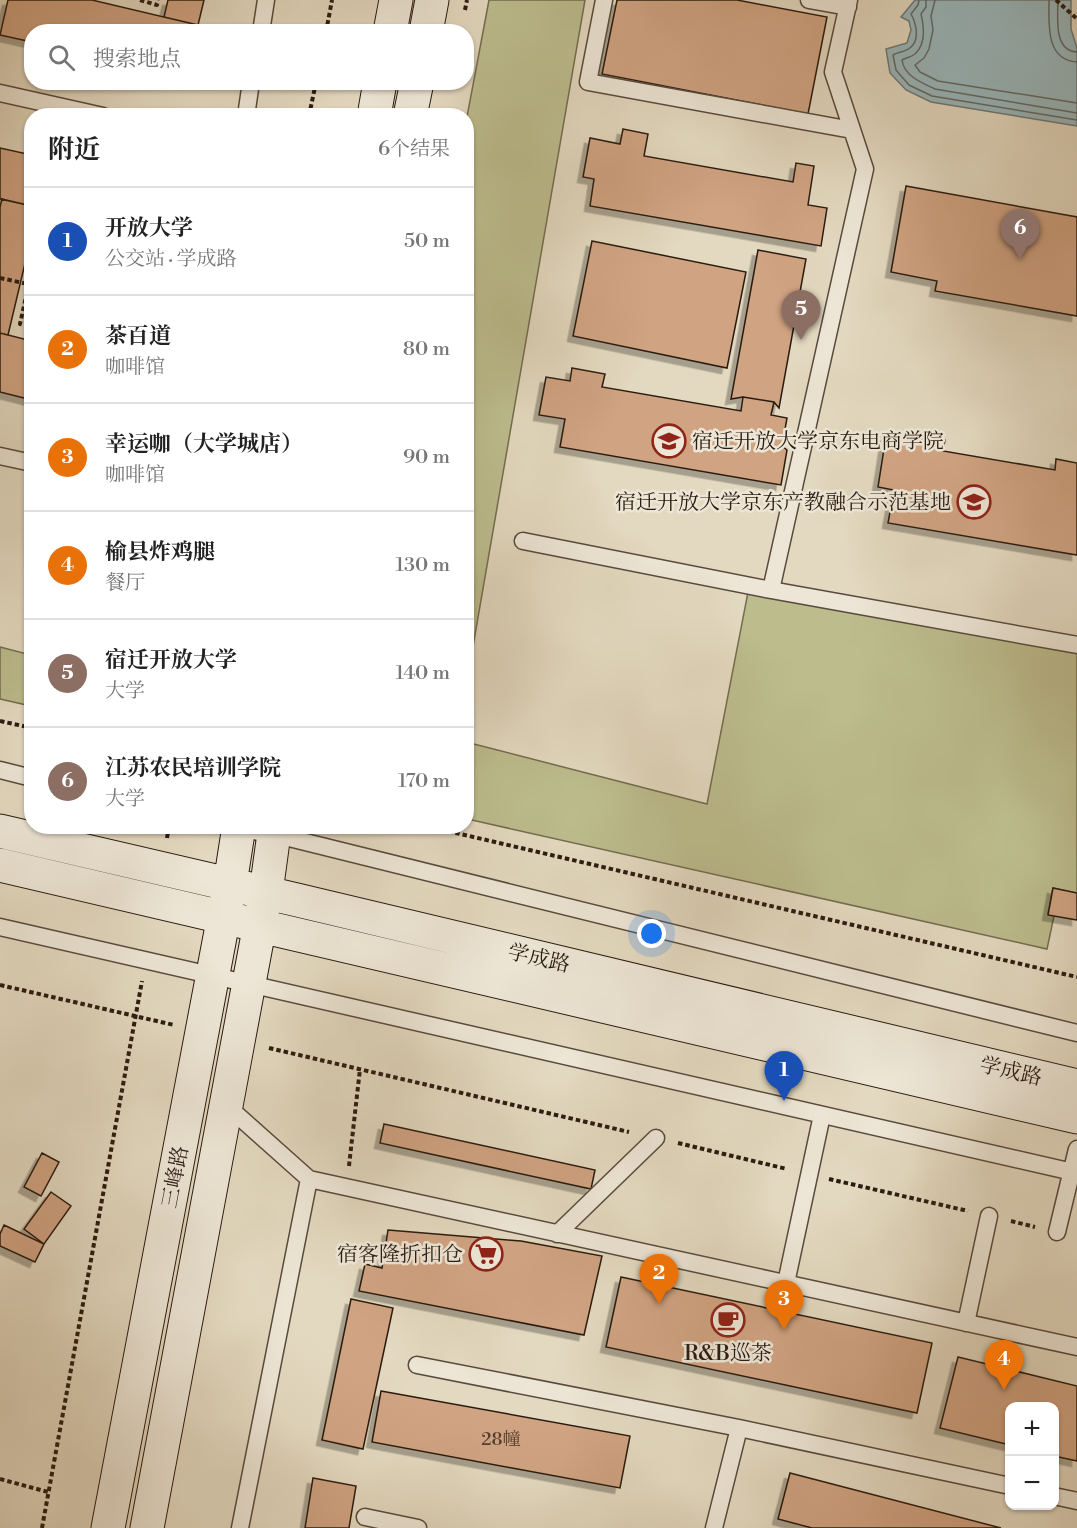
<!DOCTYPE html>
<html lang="zh">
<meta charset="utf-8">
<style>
body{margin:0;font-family:"Libre Bodoni","Noto Serif SC",serif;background:#f2f2f2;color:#222}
.controls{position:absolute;right:18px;bottom:18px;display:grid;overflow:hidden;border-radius:12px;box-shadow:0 2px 4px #0004}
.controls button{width:54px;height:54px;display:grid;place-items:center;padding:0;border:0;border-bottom:2px solid #e0e0e0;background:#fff;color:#222;font:30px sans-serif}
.you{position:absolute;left:652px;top:934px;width:21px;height:21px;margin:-15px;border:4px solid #fff;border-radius:50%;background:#1a73e8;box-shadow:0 0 0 9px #1a73e833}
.badge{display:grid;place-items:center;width:39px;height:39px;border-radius:50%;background:#7c3aed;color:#fff;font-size:20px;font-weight:700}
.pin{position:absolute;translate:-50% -50px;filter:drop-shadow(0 2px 3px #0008)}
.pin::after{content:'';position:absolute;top:32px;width:21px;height:18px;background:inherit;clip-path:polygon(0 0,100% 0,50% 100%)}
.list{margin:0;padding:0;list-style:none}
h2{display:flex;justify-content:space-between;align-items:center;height:78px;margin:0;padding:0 24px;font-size:26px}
h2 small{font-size:20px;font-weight:400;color:#767676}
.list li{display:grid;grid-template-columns:39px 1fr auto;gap:18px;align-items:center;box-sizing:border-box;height:108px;padding:0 24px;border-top:2px solid #e0e0e0}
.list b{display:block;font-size:22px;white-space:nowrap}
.list p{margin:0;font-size:20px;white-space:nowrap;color:#767676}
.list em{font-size:20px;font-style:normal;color:#767676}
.icon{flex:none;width:33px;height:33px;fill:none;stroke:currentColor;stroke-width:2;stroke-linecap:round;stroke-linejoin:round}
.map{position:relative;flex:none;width:1077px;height:1528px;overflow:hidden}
.search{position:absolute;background:#fff;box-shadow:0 2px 4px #0004;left:24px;top:24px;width:450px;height:66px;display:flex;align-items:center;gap:15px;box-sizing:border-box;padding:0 21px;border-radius:24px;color:#767676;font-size:22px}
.panel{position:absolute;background:#fff;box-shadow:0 2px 4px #0004;left:24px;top:108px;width:450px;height:726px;border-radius:24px}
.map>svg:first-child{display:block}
.green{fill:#bcbc8d;stroke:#736c4f;stroke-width:1.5}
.water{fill:#99b7bc;stroke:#6d7978;stroke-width:1.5}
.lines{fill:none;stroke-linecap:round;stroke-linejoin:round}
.shore{stroke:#626966;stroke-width:1.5}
.building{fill:#d0a382;stroke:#2a1b11;stroke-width:1.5;filter:url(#shadow)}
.service-casing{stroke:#584a3d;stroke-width:19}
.secondary-casing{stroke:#2a1b11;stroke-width:35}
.path{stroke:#2a1b11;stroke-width:4;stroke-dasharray:4.5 3;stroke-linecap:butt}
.service{stroke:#ede6d6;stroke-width:16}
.secondary{stroke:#ede6d6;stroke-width:33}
.labels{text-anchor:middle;stroke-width:5;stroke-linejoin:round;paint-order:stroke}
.number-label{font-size:18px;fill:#543d2d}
.poi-label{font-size:21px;fill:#2a1b11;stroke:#ede6d6;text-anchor:end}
.street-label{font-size:21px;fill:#2a1b11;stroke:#ede6d6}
</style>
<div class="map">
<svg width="1077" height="1528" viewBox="0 0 1077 1528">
<defs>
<filter id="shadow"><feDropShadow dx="-5.5" dy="5.5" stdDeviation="0" flood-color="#0004"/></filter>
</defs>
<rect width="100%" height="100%" fill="#e3d9c0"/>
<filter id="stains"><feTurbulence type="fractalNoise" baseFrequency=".00333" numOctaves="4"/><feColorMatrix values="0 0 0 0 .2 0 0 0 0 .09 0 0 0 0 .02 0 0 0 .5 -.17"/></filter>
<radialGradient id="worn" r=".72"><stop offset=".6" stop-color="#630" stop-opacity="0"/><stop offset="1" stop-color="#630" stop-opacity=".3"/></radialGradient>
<!-- green -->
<path class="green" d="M489,0h96l-118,681 -1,-559z
M748,592l329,59v242l-24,-5 -5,26 6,2 -7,33 -580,-130 -1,-77 241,62z
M0,647l31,8v51l-31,-7z"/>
<!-- water -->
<path class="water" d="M915,0h156v29l6,19v78l-146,-24 -25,-12 -16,-17 -4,-24 21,-6 4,-13 -2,-9 -8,-4z"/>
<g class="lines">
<!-- shore -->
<path class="shore" d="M919,0l-1,5 -7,9c5,9 9,25 0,33 -5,5 -13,5 -18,8l3,15 13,15 23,11 145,24
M926,0v7l-5,7c3,12 5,30 -6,40 -4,3 -9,4 -13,6 2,16 20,23 33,29l142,24
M935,0l-4,16 2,14 -4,19 -5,9 -9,7 5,7 18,9 139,22
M1049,0c0,23 -4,60 28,62
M1058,0c0,17 -5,51 19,52"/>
</g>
<!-- building -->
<path class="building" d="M8,0h84l110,26 -1,6h-169v10l-32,-7z
M168,0h36l-6,25 -34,-8z
M617,0h120l90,17 -19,97 -206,-40z
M623,129l25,5 -4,22 149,26 3,-19 18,3 -6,39 19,3 -6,38 -231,-40 4,-27 -11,-2 7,-39 30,6z
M0,148l32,7v51l-32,-7z
M906,186l171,31v99l-142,-25 2,-10 -46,-9z
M2,199l30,7v28l-24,101 -8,-2v-126z
M592,241l154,31 -19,96 -154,-32z
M758,250l48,9 -27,149 -5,-6 -31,-5 -12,2z
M0,333l32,8v59l-32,-8z
M572,368l33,6 -3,13 139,24 2,-14 31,5 -3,13 16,3 -5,28 5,4 -6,35 -221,-38 5,-28 -26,-4 7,-38 24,4z
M886,436l35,6 1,-6 23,4 -2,11 112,19 1,-11 21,4v92l-189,-32 6,-33 -16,-3z
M1053,888l24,5v27l-29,-5z
M384,1124l211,46 -4,19 -211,-46z
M42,1153l17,9 -18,34 -17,-9z
M51,1192l20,14 -27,38 -20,-15z
M4,1225l40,19 -9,18 -35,-16v-12z
M388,1230l133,11 81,15 -18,79 -225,-44 6,-27 17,4z
M621,1277l311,66 -15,70 -311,-66z
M351,1299l42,9 -30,141 -41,-9z
M958,1357l119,29v75l-23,-5v-50h-44v39l-70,-17z
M381,1391l249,45 -10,52 -248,-46z
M790,1473l211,55h-189l-34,-9z
M313,1478l43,8 -7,42h-44z"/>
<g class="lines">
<!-- service casing -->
<g class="service-casing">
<path id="service" d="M604,0l-16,82 264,48
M809,0l39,7
M261,32l5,-32
M0,93l103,23
M246,116l5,-34
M0,456l32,7
M523,541l248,49 306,55
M771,590l94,-421 -32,-97 16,-72
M0,770l32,8
M233,828l40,6 804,199
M0,927l1077,246
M226,1105l83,74
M1057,1232l20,-83
M557,1234l99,-96
M786,1283l36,-168
M966,1323l23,-107
M417,1365l322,63
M1054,1496l23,5
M365,1517l53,11
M240,1528l69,-349 768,168
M714,1528l25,-100 271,58"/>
</g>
<!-- secondary casing -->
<g class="secondary-casing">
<path id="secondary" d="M390,32l6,-32
M426,32l6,-32
M374,116l6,-34
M410,116l7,-34
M0,831l297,69 780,186
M0,865l1077,252
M108,1528l122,-644 9,-58
M147,1528l119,-636 9,-66"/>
</g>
<!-- path -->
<path class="path" d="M140,0l17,5 1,-5
M1056,0l21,19
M465,10l2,-10
M326,32l6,-32
M309,116l7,-34
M32,270l-12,54 12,2
M0,278l28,6
M0,721l32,7
M426,826l651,151
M167,838l2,-12
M0,985l174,40
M269,1048l360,84
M678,1143l109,26
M349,1166l11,-97
M829,1179l139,32
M1011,1221l24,6
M0,1479l48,13
M42,1528l100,-547"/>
<!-- service -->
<use href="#service" class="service"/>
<!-- secondary -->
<use href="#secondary" class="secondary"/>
</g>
<!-- icons -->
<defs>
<g id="university-ring" transform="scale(1.725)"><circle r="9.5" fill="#ede6d6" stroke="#8f2418" stroke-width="1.5"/><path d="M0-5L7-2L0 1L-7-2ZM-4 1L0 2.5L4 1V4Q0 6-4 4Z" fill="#8f2418"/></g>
<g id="supermarket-ring" transform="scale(1.725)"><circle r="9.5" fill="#ede6d6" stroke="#8f2418" stroke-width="1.5"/><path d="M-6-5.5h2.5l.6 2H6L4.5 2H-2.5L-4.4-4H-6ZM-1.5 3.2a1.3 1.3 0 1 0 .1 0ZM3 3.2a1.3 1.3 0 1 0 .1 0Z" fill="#8f2418"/></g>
<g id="cafe-ring" transform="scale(1.725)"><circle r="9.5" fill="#ede6d6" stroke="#8f2418" stroke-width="1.5"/><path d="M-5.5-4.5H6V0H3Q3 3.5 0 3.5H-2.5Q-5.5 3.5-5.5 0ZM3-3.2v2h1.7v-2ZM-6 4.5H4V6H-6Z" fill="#8f2418"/></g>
</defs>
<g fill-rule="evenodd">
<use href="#university-ring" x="669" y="441"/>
<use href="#university-ring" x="974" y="502"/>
<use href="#supermarket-ring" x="486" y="1254"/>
<use href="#cafe-ring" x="728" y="1320"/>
</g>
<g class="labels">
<!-- number labels -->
<g class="number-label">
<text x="501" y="1445">28幢</text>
</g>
<!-- poi labels -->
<g class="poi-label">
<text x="692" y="448" text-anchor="start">宿迁开放大学京东电商学院</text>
<text x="951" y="509">宿迁开放大学京东产教融合示范基地</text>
<text x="463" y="1261">宿客隆折扣仓</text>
<text x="728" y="1360" text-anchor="middle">R&amp;B巡茶</text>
</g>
<!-- street labels -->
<g class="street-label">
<text transform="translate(539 958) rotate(13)" y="7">学成路</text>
<text transform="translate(1011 1071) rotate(13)" y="7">学成路</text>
<text transform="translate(175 1177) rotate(-79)" y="7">三峰路</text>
</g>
</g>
<rect width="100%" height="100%" filter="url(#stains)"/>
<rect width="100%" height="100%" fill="url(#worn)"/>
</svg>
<div class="controls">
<button>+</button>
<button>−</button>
</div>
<div class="you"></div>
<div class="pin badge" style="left:784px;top:1101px;background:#1a4fb4">1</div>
<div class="pin badge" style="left:659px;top:1304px;background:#e8710a">2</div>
<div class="pin badge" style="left:784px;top:1330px;background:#e8710a">3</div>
<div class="pin badge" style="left:1004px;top:1390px;background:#e8710a">4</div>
<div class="pin badge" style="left:801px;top:340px;background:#8d6e63">5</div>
<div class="pin badge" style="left:1020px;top:259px;background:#8d6e63">6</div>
<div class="search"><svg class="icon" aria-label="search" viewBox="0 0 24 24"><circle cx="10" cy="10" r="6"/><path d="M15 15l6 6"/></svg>搜索地点</div>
<section class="panel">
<h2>附近<small>6个结果</small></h2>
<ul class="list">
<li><span class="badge" style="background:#1a4fb4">1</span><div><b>开放大学</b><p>公交站 · 学成路</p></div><em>50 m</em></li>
<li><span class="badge" style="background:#e8710a">2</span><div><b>茶百道</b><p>咖啡馆</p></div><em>80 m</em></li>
<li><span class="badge" style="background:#e8710a">3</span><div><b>幸运咖（大学城店）</b><p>咖啡馆</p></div><em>90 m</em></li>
<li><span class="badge" style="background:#e8710a">4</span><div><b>榆县炸鸡腿</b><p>餐厅</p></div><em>130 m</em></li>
<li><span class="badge" style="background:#8d6e63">5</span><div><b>宿迁开放大学</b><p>大学</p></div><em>140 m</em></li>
<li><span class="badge" style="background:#8d6e63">6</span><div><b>江苏农民培训学院</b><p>大学</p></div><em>170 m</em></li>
</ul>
</section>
</div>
